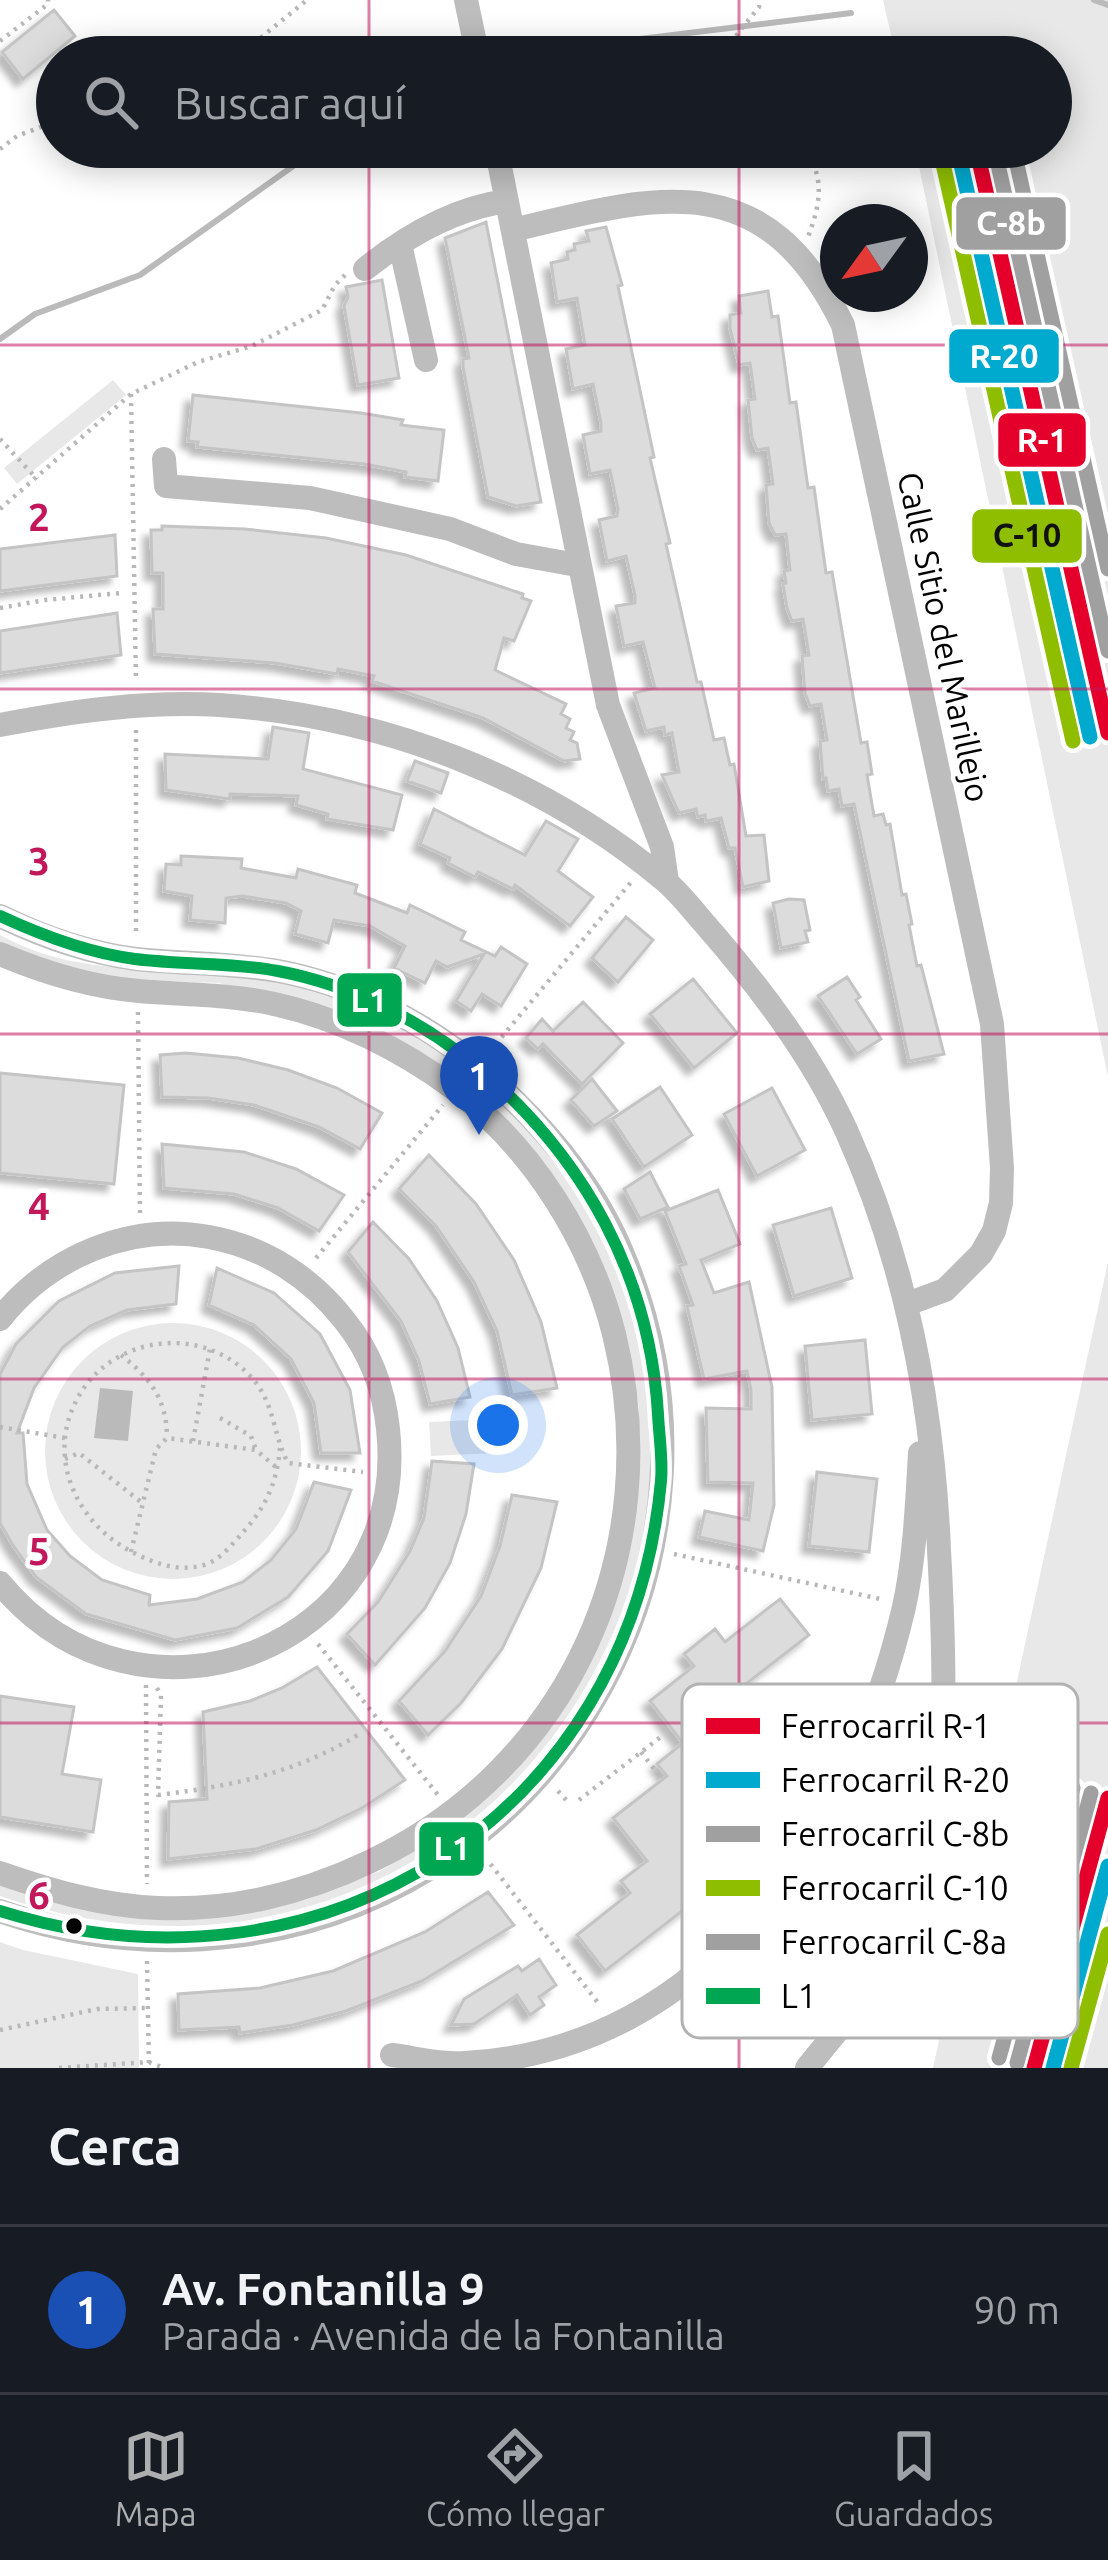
<!DOCTYPE html>
<html lang="es">
<meta charset="utf-8">
<style>
body{margin:0;font-family:Ubuntu,sans-serif;background:#242831;color:#f1f3f6}
.compass{position:absolute;left:820px;top:204px;width:108px;height:108px;border-radius:50%;background:#171b24;box-shadow:0 6px 30px #0003;rotate:237deg}
.you{position:absolute;left:498px;top:1425px;width:42px;height:42px;margin:-30px;border:9px solid #fff;border-radius:50%;background:#1a73e8;box-shadow:0 0 0 18px #1a73e833}
.badge{display:grid;place-items:center;width:78px;height:78px;border-radius:50%;background:#adaeaf;color:#fff;font-size:39px;font-weight:700}
.pin{position:absolute;translate:-50% -99px;filter:drop-shadow(0 3px 6px #0008)}
.pin::after{content:'';position:absolute;top:63px;width:42px;height:36px;background:inherit;clip-path:polygon(0 0,100% 0,50% 100%)}
.list{margin:0;padding:0;list-style:none}
h2{display:flex;justify-content:space-between;align-items:center;height:156px;margin:0;padding:0 48px;font-size:51px}
h2 small{font-size:39px;font-weight:400;color:#9ea1a6}
.list li{display:grid;grid-template-columns:78px 1fr auto;gap:36px;align-items:center;box-sizing:border-box;height:168px;padding:0 48px;border-top:3px solid #363941}
.list b{display:block;font-size:45px;white-space:nowrap}
.list p{margin:0;font-size:39px;white-space:nowrap;color:#9ea1a6}
.list em{font-size:39px;font-style:normal;color:#9ea1a6}
.icon{flex:none;width:66px;height:66px;fill:none;stroke:currentColor;stroke-width:2;stroke-linecap:round;stroke-linejoin:round}
.map{position:relative;flex:none;width:1108px;height:2068px;overflow:hidden}
.search{position:absolute;background:#171b24;box-shadow:0 6px 30px #0003;left:36px;right:36px;top:36px;height:132px;display:flex;align-items:center;gap:30px;box-sizing:border-box;padding:0 42px;border-radius:66px;color:#9ea1a6;font-size:45px}
.sheet{height:324px;background:#171b24}
nav{display:flex;justify-content:space-around;align-items:center;box-sizing:border-box;height:168px;border-top:3px solid #363941;background:#171b24;font-size:33px;color:#9ea1a6}
nav a{display:grid;justify-items:center;gap:6px}
nav .on{color:#adaeaf}
.map>svg:first-child{display:block}
.green{fill:#e8e8e8}
.water{fill:#bababa}
.lines{fill:none;stroke-linecap:round;stroke-linejoin:round}
.stream{stroke:#bababa;stroke-width:6}
.building{fill:#dcdcdc;stroke:#c4c4c4;stroke-width:3;filter:url(#shadow)}
.path{stroke:#b8b8b8;stroke-width:4.5;stroke-dasharray:3 6;stroke-linecap:butt}
.minor{stroke:#bdbdbd;stroke-width:24}
.bus-1-casing{stroke:#fff;stroke-width:21}
.bus-1{stroke:#00a651;stroke-width:12}
.rail-1-casing{stroke:#fff;stroke-width:24}
.rail-2-casing{stroke:#fff;stroke-width:24}
.rail-3-casing{stroke:#fff;stroke-width:24}
.rail-4-casing{stroke:#fff;stroke-width:24}
.rail-5-casing{stroke:#fff;stroke-width:24}
.rail-1{stroke:#e4002b;stroke-width:15}
.rail-2{stroke:#00a9ce;stroke-width:15}
.rail-3{stroke:#a0a0a0;stroke-width:15}
.rail-4{stroke:#8fbe00;stroke-width:15}
.rail-5{stroke:#a0a0a0;stroke-width:15}
.grid{fill:none;stroke:#c2185b;stroke-width:3;stroke-opacity:0.55}
.bus-dot{fill:#000;stroke:#fff;stroke-width:4.5}
.labels{text-anchor:middle;stroke-width:9;stroke-linejoin:round;paint-order:stroke}
.street-label{font-size:33px;fill:#000;stroke:#fff}
.key{fill:#fff;stroke:#b2b2b2;stroke-width:3}
.key-label{font-size:33px;fill:#000}
.grid-label{font-size:39px;text-anchor:middle;font-weight:bold;fill:#c2185b;stroke:#fff;stroke-width:9;stroke-linejoin:round;paint-order:stroke}
.line-badge{stroke:#fff;stroke-width:4.5}
.badge-label{font-size:33px;text-anchor:middle;font-weight:bold;fill:#fff}
.pale-badge-label{font-size:33px;text-anchor:middle;font-weight:bold;fill:#111}
</style>
<div class="map">
<svg width="1108" height="2068" viewBox="0 0 1108 2068">
<defs>
<filter id="shadow"><feDropShadow dx="-7" dy="7" stdDeviation="3" flood-color="#0004"/></filter>
</defs>
<rect width="100%" height="100%" fill="#fff"/>
<!-- green -->
<path class="green" d="M883,0h225v1077l-193,-930h136v-90h-155z
M113,380l13,15 -109,89 -13,-16z
M0,935c70,39 142,32 218,38 107,8 224,64 297,143 349,378 -27,947 -515,780v-11l90,26 136,5 79,-16 75,-29 69,-42 61,-53 90,-133 26,-76 13,-80v-80l-15,-80 -120,-208 -207,-121 -79,-15 -126,-5 -92,-31z
M1108,1262v806h-175z
M45 1451a128 128 0 1 1 256 0a128 128 0 1 1-256 0Z
M495,1419l1,34 -65,3 -2,-34z
M0,1942l23,8 115,24 1,94h-139z"/>
<!-- water -->
<path class="water" d="M100,1388l33,3 -5,50 -34,-3z"/>
<g class="lines">
<!-- stream -->
<path class="stream" d="M1094,0l14,5
M546,57l29,-10 276,-34
M0,339l35,-25 105,-39 180,-128"/>
</g>
<!-- building -->
<path class="building" d="M54,10l21,26 -52,43 -21,-27z
M486,222l55,280 -25,4 -28,-9 -25,-130v-8l6,-1 -24,-120z
M606,227l16,58 -4,1 36,171 -4,1 20,85 -4,1 31,138h4l13,58 10,-2 6,27 4,-1 12,72 18,-1 5,46 -26,6 -8,-39h-6l-8,-30 -15,3 -1,-6 -7,2 -2,-8 -17,4 -17,-38 17,-3 -7,-39 -7,2 -1,-8 -18,4 -12,-38 21,-5 -12,-46 -19,4 -8,-40 19,-3v-8l-9,-39 -19,5 -8,-41 18,-4 1,-7 -8,-39 -20,4 -7,-39 18,-4v-8l-8,-39 -20,5 -7,-40 19,-4 -8,-47 -20,4 -6,-39 17,-4 -1,-7 8,-2 -1,-6 15,-3 -3,-10z
M382,280l17,98 -41,7 -14,-79 4,-9 -2,-10z
M768,291l4,26 6,-1 12,87 6,-1 12,86 6,-1 12,86 6,-1 29,171 6,-1 5,32 -5,1 7,41 9,-2 3,11 4,-1 12,71 4,-1 6,30 -3,1 8,41 4,-1 23,89 -35,7 -55,-257 -12,2 -3,-17 -11,2 -2,-13 -3,1 -3,-38 7,-1 -6,-36 -11,2 -5,-13 -3,-37 7,-1 -6,-36 -11,2 -5,-13 -4,-24 3,-1 -2,-12 6,-1 -4,-36 -11,1 -6,-12 -3,-38 7,-1 -5,-36 -11,2 -5,-12 -4,-38 7,-1 -5,-36 -11,2 -9,-37v-13l11,-2 -2,-17z
M193,395l168,18 42,7 -2,5 43,5 -6,51 -33,-4 1,-5 -42,-8 -167,-17 1,-5 -10,-1z
M162,526l83,3 81,9 80,17 117,39 -1,4 9,3 -17,40 -10,-3 -9,32 71,34 -5,10 9,5 -4,9 8,4 -4,8 7,3 3,16 -16,2 -81,-43 -111,-37 2,-5 -36,-7 -1,5 -62,-11 -120,-9 -2,-45h10v-36h-11l-1,-43h11z
M115,535l2,41 -117,15v-42z
M117,613l4,42 -121,18v-42z
M273,727l36,6 -6,36 99,26 -9,35 -66,-11 1,-5 -32,-9 2,-9 -68,-2v5l-64,-9 -1,-36 103,5z
M415,761l33,12 -7,20 -34,-12z
M434,809l91,46 21,-34 32,18 -20,32 35,26 -23,29 -55,-41 -2,4 -35,-17 -3,5 -27,-14 2,-5 -30,-14z
M181,856l61,3 -1,9 55,10 2,-9 59,16 -2,8 52,20 3,-8 55,27 -4,8 34,16 6,-9 26,17 -26,42 -19,-12 -11,17 -15,-10 28,-47 -37,13 -11,-6 -11,22 -31,-15 11,-22 -35,-20 -36,-6 -6,23 -33,-9 6,-23 -15,-8 -44,-7 -16,2 -1,25 -35,-3 2,-24 -28,-5 2,-27 15,1z
M789,899l15,1 6,30 -5,1 3,11 -27,6 -8,-45z
M626,917l27,23 -35,42 -26,-24z
M847,977l13,20 -4,3 25,39 -24,15 -39,-58z
M693,979l44,54 -43,35 -44,-54z
M583,1002l40,41 -41,41 -39,-40 -5,5 -12,-11 16,-19 11,12z
M186,1053l52,5 50,12 49,18 45,25 -22,36 -41,-22 -65,-22 -46,-7 -46,-1 -2,-42z
M0,1073l124,12 -10,99 -114,-11z
M592,1079l25,32 -23,15 -23,-26z
M660,1087l32,48 -48,32 -32,-48z
M772,1088l33,62 -48,26 -33,-62z
M162,1144l82,8 52,17 48,26 -25,36 -41,-23 -44,-14 -70,-6z
M429,1155l47,49 38,56 27,62 16,66 -45,7 -15,-64 -23,-49 -38,-56 -37,-37z
M650,1172l18,35 -28,12 -16,-30z
M718,1190l22,54 -39,16 13,33 35,-11 23,105 2,118 -11,46 -64,-14 6,-26 44,9 4,-37 -45,-1 -2,-74 45,1v-19l-4,-19 -43,8 -17,-73 6,-1 -14,-39 7,-2 -21,-53z
M831,1208l21,70 -58,18 -21,-71z
M373,1222l36,37 28,42 21,47 12,49 -40,7 -11,-43 -18,-40 -53,-69z
M179,1266l-3,38 -49,6 -37,16 -27,21 -29,41 -17,45h6l4,51 20,46 23,26 32,24 48,15 -1,10 48,-6 46,-17 28,-22 25,-31 18,-47 37,8 -23,61 -40,46 -51,31 -62,12 -89,-26 -50,-37 -22,-30 -14,-24v-149l16,-30 43,-43 56,-28z
M217,1268l57,25 46,41 30,56 10,63h-39l-7,-50 -23,-44 -37,-34 -45,-20z
M865,1340l7,74 -60,6 -7,-74z
M432,1461l42,3 -8,50 -16,49 -25,45 -50,57 -28,-31 31,-32 32,-51 14,-33z
M817,1472l60,7 -8,73 -60,-6z
M512,1495l45,7 -16,66 -39,81 -41,54 -33,32 -29,-34 46,-50 36,-55 19,-50z
M780,1599l29,36 -80,62 43,56 -79,61 43,55 -131,102 -28,-36 53,-42 -9,-12 26,-20 -34,-43 54,-42 -10,-12 26,-21 -33,-42 44,-35 -10,-12 10,-8 21,-17 10,13z
M317,1667l88,113 -43,28 -46,22 -60,19 -88,10 1,-57 38,-3 -4,-87 47,-11 32,-13z
M0,1696l74,11 -12,67 39,6 -8,52 -93,-15z
M488,1892l26,33 -92,56 -76,30 -53,14 -53,8 -1,-6 -60,3 -1,-36 82,-6 73,-17 92,-39z
M539,1959l17,26 -17,12 5,8 -14,10 -13,-20 -43,29 -23,1 13,-26 54,-33 4,5z"/>
<g class="lines">
<!-- path -->
<path class="path" d="M0,41l48,-37v-4
M184,57l8,-5 61,-8 54,-44
M719,57l40,-50 1,-7
M804,147c21,31 17,55 4,90
M0,149l17,-13 40,-15
M131,394l5,288
M0,439l37,40
M0,509l131,-115 67,-32 54,-16 70,-36 13,-25 10,-10
M0,608l45,-8 76,-7
M136,730v204
M138,1012l2,204
M490,1051l142,-170
M316,1258l127,-153
M121,1355c29,23 46,44 46,83
M220,1418l31,18 5,14
M0,1427l65,11
M193,1441l17,-92
M280,1448c-3,33 -13,57 -35,82 -12,13 -24,30 -41,35 -26,7 -48,-1 -70,-12 -56,-28 -88,-93 -58,-152 34,-67 128,-78 177,-22 22,26 20,56 35,84l75,9
M65,1459l14,-6 62,49
M131,1552l25,-103 11,-11 89,12 22,19
M674,1554l211,46
M318,1644l120,151
M146,1685l1,199
M157,1688l4,7 -3,100c74,-9 139,-22 203,-62
M641,1752l21,27
M558,1791l10,11
M579,1800l83,-64
M690,1816l11,15 97,-76 -4,-6
M706,1827l7,8 20,-13 38,31
M485,1857l114,147
M147,1961l2,107
M0,2030l97,-21 51,-1
M59,2068l90,-6 15,6"/>
<!-- minor -->
<path class="minor" d="M466,0l12,57
M496,147l112,558 54,142 5,35
M513,230c147,-36 252,-65 330,95l149,699 10,144 -1,35 -7,28 -13,23 -36,36 -38,14
M400,244l26,116
M365,269c40,-32 90,-61 142,-68
M164,459l2,27 144,12 140,31 66,25 61,11
M0,725c73,-14 146,-24 220,-20 161,11 319,71 443,174 15,12 28,29 41,44 55,63 107,131 142,207 60,132 87,276 93,420 6,108 13,270 -29,369 -24,56 -65,102 -103,149
M0,916c43,21 88,37 136,43 47,5 95,4 142,12 71,13 150,52 204,100 56,48 110,110 139,179 130,300 -59,646 -386,686 -79,10 -160,1 -235,-25
M0,954c45,19 90,33 139,37 45,4 91,3 135,13 64,14 127,45 179,84 79,59 137,151 161,246 53,215 -43,433 -245,528 -65,31 -138,49 -211,46 -55,-2 -106,-17 -158,-35
M0,1319c49,-62 130,-97 209,-82 55,10 102,40 136,84 25,31 39,69 43,108 24,220 -249,323 -388,154
M860,1740l42,3 36,19
M392,2055c24,3 49,10 73,8 246,-13 388,-237 439,-456 11,-50 13,-103 16,-154"/>
<!-- bus-1 casing -->
<g class="bus-1-casing">
<path id="bus-1" d="M0,916c43,20 88,37 135,43 48,6 96,3 143,12 74,14 145,50 203,99 104,89 169,207 177,344 1,22 5,45 3,67 -31,337 -343,530 -661,430"/>
</g>
<!-- bus-1 -->
<use href="#bus-1" class="bus-1"/>
<!-- rail-1 casing -->
<g class="rail-1-casing">
<path id="rail-1" d="M976,147l132,586
M1034,2068l74,-270"/>
</g>
<!-- rail-2 casing -->
<g class="rail-2-casing">
<path id="rail-2" d="M958,151l132,586
M1053,2068l55,-202"/>
</g>
<!-- rail-3 casing -->
<g class="rail-3-casing">
<path id="rail-3" d="M994,147l114,504
M1017,2063l74,-270"/>
</g>
<!-- rail-4 casing -->
<g class="rail-4-casing">
<path id="rail-4" d="M941,155l132,586
M1071,2068l37,-134"/>
</g>
<!-- rail-5 casing -->
<g class="rail-5-casing">
<path id="rail-5" d="M1013,147l95,422
M999,2058l74,-270"/>
</g>
<!-- rail-1 -->
<use href="#rail-1" class="rail-1"/>
<!-- rail-2 -->
<use href="#rail-2" class="rail-2"/>
<!-- rail-3 -->
<use href="#rail-3" class="rail-3"/>
<!-- rail-4 -->
<use href="#rail-4" class="rail-4"/>
<!-- rail-5 -->
<use href="#rail-5" class="rail-5"/>
</g>
<!-- grid -->
<path class="grid" d="M369,0v57M739,0v57M369,147v1921M739,147v1921M0,345h1108M0,689h1108M0,1034h1108M0,1379h1108M0,1723h1108"/>
<!-- markers -->
<circle class="bus-dot" cx="74" cy="1926" r="10"/>
<g class="labels">
<!-- street labels -->
<g class="street-label">
<text transform="translate(944 637) rotate(78)" y="12">Calle Sitio del Marillejo</text>
</g>
</g>
<!-- legend -->
<rect x="682" y="1684" width="396" height="354" rx="18" class="key"/>
<rect x="706" y="1718" width="54" height="16" fill="#e4002b"/>
<rect x="706" y="1772" width="54" height="16" fill="#00a9ce"/>
<rect x="706" y="1826" width="54" height="16" fill="#a0a0a0"/>
<rect x="706" y="1880" width="54" height="16" fill="#8fbe00"/>
<rect x="706" y="1934" width="54" height="16" fill="#a0a0a0"/>
<rect x="706" y="1988" width="54" height="16" fill="#00a651"/>
<g class="key-label">
<text x="781" y="1738">Ferrocarril R-1</text>
<text x="781" y="1792">Ferrocarril R-20</text>
<text x="781" y="1846">Ferrocarril C-8b</text>
<text x="781" y="1900">Ferrocarril C-10</text>
<text x="781" y="1954">Ferrocarril C-8a</text>
<text x="781" y="2008">L1</text>
</g>
<g class="grid-label">
<text x="39" y="531">2</text>
<text x="39" y="875">3</text>
<text x="39" y="1220">4</text>
<text x="39" y="1565">5</text>
<text x="39" y="1909">6</text>
</g>
<g class="line-badge">
<rect x="954" y="195" width="114" height="57" rx="12" fill="#a0a0a0"/>
<rect x="947" y="327" width="114" height="58" rx="12" fill="#00a9ce"/>
<rect x="996" y="411" width="92" height="58" rx="12" fill="#e4002b"/>
<rect x="970" y="507" width="114" height="58" rx="12" fill="#8fbe00"/>
<rect x="335" y="971" width="69" height="58" rx="12" fill="#00a651"/>
<rect x="417" y="1820" width="69" height="58" rx="12" fill="#00a651"/>
</g>
<g class="badge-label">
<text x="1011" y="235">C-8b</text>
<text x="1004" y="368">R-20</text>
<text x="1042" y="452">R-1</text>
<text x="369" y="1012">L1</text>
<text x="452" y="1860">L1</text>
</g>
<g class="pale-badge-label">
<text x="1027" y="547">C-10</text>
</g>
</svg>
<svg class="compass" viewBox="-18 -18 36 36"><path d="M0-13l5 13h-10z" fill="#e53935"/><path d="M0 13l5-13h-10z" fill="#9ea1a6"/></svg>
<div class="you"></div>
<div class="pin badge" style="left:479px;top:1135px;background:#1a4fb4">1</div>
<div class="search"><svg class="icon" aria-label="search" viewBox="0 0 24 24"><circle cx="10" cy="10" r="6"/><path d="M15 15l6 6"/></svg>Buscar aquí</div>
</div>
<section class="sheet">
<h2>Cerca<small></small></h2>
<ul class="list">
<li><span class="badge" style="background:#1a4fb4">1</span><div><b>Av. Fontanilla 9</b><p>Parada · Avenida de la Fontanilla</p></div><em>90 m</em></li>
</ul>
</section>
<nav>
<a class="on"><svg class="icon" aria-label="map" viewBox="0 0 24 24"><path d="M3 6l6-2 6 2 6-2v14l-6 2-6-2-6 2zM9 4v14M15 6v14"/></svg>Mapa</a>
<a><svg class="icon" aria-label="directions" viewBox="0 0 24 24"><path d="M12 3l9 9-9 9-9-9zM9 14v-3h6M13 9l2 2-2 2"/></svg>Cómo llegar</a>
<a><svg class="icon" aria-label="saved" viewBox="0 0 24 24"><path d="M7 4h10v16l-5-4-5 4z"/></svg>Guardados</a>
</nav>
